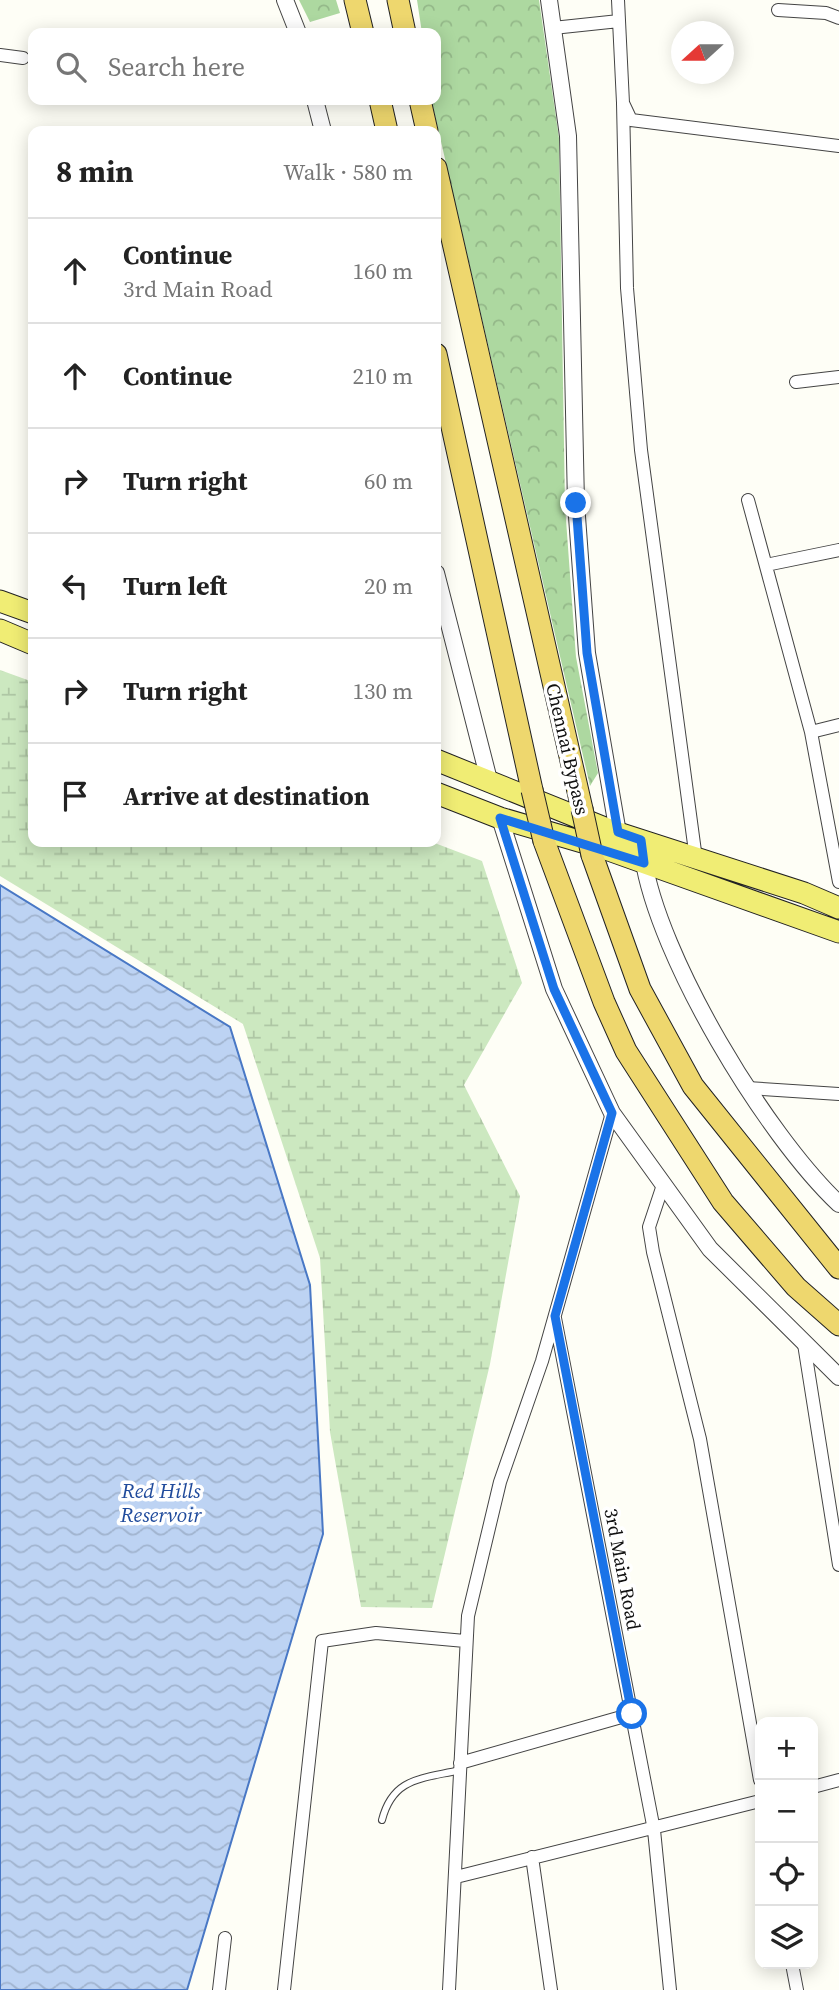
<!DOCTYPE html>
<meta charset="utf-8">
<style>
body{margin:0;font-family:"Source Serif 4",serif;background:#f2f2f2;color:#222}
.controls{position:absolute;right:21px;bottom:21px;display:grid;overflow:hidden;border-radius:14px;box-shadow:0 4px 18px #0003}
.controls button{width:63px;height:63px;display:grid;place-items:center;padding:0;border:0;border-bottom:2px solid #e0e0e0;background:#fff;color:#222;font:35px sans-serif}
.compass{position:absolute;left:671px;top:21px;width:63px;height:63px;border-radius:50%;background:#fff;box-shadow:0 4px 18px #0003;rotate:249deg}
.stop{position:absolute;width:21px;height:21px;margin:-16px;border:5px solid #1a73e8;border-radius:50%;background:#fff}
.stop.end{background:#1a73e8;border-color:#fff;box-shadow:0 2px 7px #0008}
.list{margin:0;padding:0;list-style:none}
h2{display:flex;justify-content:space-between;align-items:center;height:91px;margin:0;padding:0 28px;font-size:30px}
h2 small{font-size:23px;font-weight:400;color:#767676}
.list li{display:grid;grid-template-columns:46px 1fr auto;gap:21px;align-items:center;box-sizing:border-box;height:105px;padding:0 28px;border-top:2px solid #e0e0e0}
.list b{display:block;font-size:26px;white-space:nowrap}
.list p{margin:0;font-size:23px;white-space:nowrap;color:#767676}
.list em{font-size:23px;font-style:normal;color:#767676}
.icon{flex:none;width:38px;height:38px;fill:none;stroke:currentColor;stroke-width:2;stroke-linecap:round;stroke-linejoin:round}
.map{position:relative;flex:none;width:839px;height:1990px;overflow:hidden}
.search{position:absolute;background:#fff;box-shadow:0 4px 18px #0003;left:28px;top:28px;width:413px;height:77px;display:flex;align-items:center;gap:18px;box-sizing:border-box;padding:0 24px;border-radius:14px;color:#767676;font-size:26px}
.panel{position:absolute;background:#fff;box-shadow:0 4px 18px #0003;left:28px;top:126px;width:413px;height:721px;border-radius:14px}
.map>svg:first-child{display:block}
.forest{fill:url(#forest-crowns)}
.wetland{fill:url(#wetland-marsh)}
.water{fill:url(#water-waves);stroke:#4978c5;stroke-width:2}
.lines{fill:none;stroke-linecap:round;stroke-linejoin:round}
.service-casing{stroke:#444;stroke-width:8}
.minor-casing{stroke:#444;stroke-width:14}
.tertiary-casing{stroke:#444;stroke-width:18}
.primary-casing{stroke:#222;stroke-width:23}
.trunk-casing{stroke:#222;stroke-width:23}
.service{stroke:#fff;stroke-width:6}
.minor{stroke:#fff;stroke-width:12}
.tertiary{stroke:#fff;stroke-width:16}
.primary{stroke:#f0ed74;stroke-width:21}
.trunk{stroke:#eed76e;stroke-width:21}
.trunk-bridge-casing{stroke:#222;stroke-width:23;stroke-linecap:butt}
.trunk-bridge{stroke:#eed76e;stroke-width:21}
.route{stroke:#1a73e8;stroke-width:9}
.labels{text-anchor:middle;stroke-width:7;stroke-linejoin:round;paint-order:stroke}
.street-label{font-size:19px;fill:#111;stroke:#fff}
.water-label{font-size:21px;font-style:italic;fill:#204b9c;stroke:#fff}
</style>
<div class="map">
<svg width="839" height="1990" viewBox="0 0 839 1990">
<defs>
<pattern id="forest-crowns" width="20" height="18" patternUnits="userSpaceOnUse" patternTransform="scale(1.75)"><rect width="20" height="18" fill="#add8a0"/><path d="M2 6a3 3 0 1 1 6 0M12 15a3 3 0 1 1 6 0" fill="none" stroke="#94b889"/></pattern>
<pattern id="wetland-marsh" width="20" height="14" patternUnits="userSpaceOnUse" patternTransform="scale(1.75)"><rect width="20" height="14" fill="#cce8c0"/><path d="M1 5h8M5 5V1M11 12h8M15 12V8" fill="none" stroke="#aec6a4"/></pattern>
<pattern id="water-waves" width="16" height="10" patternUnits="userSpaceOnUse" patternTransform="scale(1.75)"><rect width="16" height="10" fill="#bdd3f3"/><path d="M0 5q4-4 8 0t8 0" fill="none" stroke="#a1b4cf"/></pattern>
</defs>
<rect width="100%" height="100%" fill="#fefef6"/>
<!-- forest -->
<path class="forest" d="M299,0h37l4,13 -30,9z
M417,0h122l20,138 6,368 11,151 22,116 -8,13 -157,-679 -1,-7h4v-67h-14z"/>
<!-- wetland -->
<path class="wetland" d="M0,670l33,12v160h399l50,19 40,122 -58,102 56,111 -30,168 -58,244 -71,-1 -31,-175 -10,-174 -77,-234 -243,-148z"/>
<!-- water -->
<path class="water" d="M0,885l230,142 80,258 13,249 -136,456h-187z"/>
<g class="lines">
<!-- service casing -->
<g class="service-casing">
<path id="service" d="M382,1820c11,-43 40,-41 78,-50"/>
</g>
<!-- minor casing -->
<g class="minor-casing">
<path id="minor" d="M618,0l5,103 8,17 208,26
M778,10l48,3 13,5
M553,28l66,-7
M0,55l23,3
M623,103l4,185 14,162 55,409
M796,382l43,-5
M748,500l63,232
M766,565l73,-15
M839,725l-28,7 28,150
M747,1088l92,6
M663,1185l-14,42 4,25 47,187 60,341
M555,1318l99,512 16,160
M804,1344l35,221
M460,1763l172,-49
M813,1787l26,-7
M532,1857l19,133
M456,1877l304,-76
M792,1964l5,26
M219,1990l6,-52
M284,1990l38,-349 54,-8 89,8
M449,1990l19,-374 32,-134 42,-121 70,-248"/>
</g>
<!-- tertiary casing -->
<g class="tertiary-casing">
<path id="tertiary" d="M285,0l13,33
M549,0l19,136 8,367 11,150 31,180
M315,100l8,31
M436,573l53,207
M500,818l54,171 58,124 98,136 129,128
M643,857c15,100 122,277 196,347"/>
</g>
<!-- primary casing -->
<g class="primary-casing">
<path id="primary" d="M0,601l33,12
M0,630l33,14
M436,760l176,71 192,62 35,15
M436,793l64,25 106,31 233,83"/>
</g>
<!-- trunk casing -->
<g class="trunk-casing">
<path id="trunk" d="M355,0l8,33
M398,0l7,33
M380,100l7,31
M420,100l7,31
M436,168l146,641
M436,354l96,436
M544,841l60,161 22,49 97,151 73,85 43,38
M592,855l48,134 53,97 146,182"/>
</g>
<!-- service -->
<use href="#service" class="service"/>
<!-- minor -->
<use href="#minor" class="minor"/>
<!-- tertiary -->
<use href="#tertiary" class="tertiary"/>
<!-- primary -->
<use href="#primary" class="primary"/>
<!-- trunk -->
<use href="#trunk" class="trunk"/>
<!-- trunk-bridge casing -->
<g class="trunk-bridge-casing">
<path id="trunk-bridge" d="M532,790l12,51
M582,809l10,46"/>
</g>
<!-- trunk-bridge -->
<use href="#trunk-bridge" class="trunk-bridge"/>
</g>
<g class="lines">
<!-- route -->
<path class="route" d="M576,503l11,150 31,179 23,8 3,23 -144,-45 54,171 58,124 -57,203 77,398"/>
</g>
<g class="labels">
<!-- street labels -->
<g class="street-label">
<text transform="translate(568 749) rotate(77)" y="7">Chennai Bypass</text>
<text transform="translate(623 1569) rotate(79)" y="7">3rd Main Road</text>
</g>
<!-- water labels -->
<g class="water-label">
<text x="161" y="1498">Red Hills<tspan x="161" dy="24">Reservoir</tspan></text>
</g>
</g>
</svg>
<div class="controls">
<button>+</button>
<button>−</button>
<button><svg class="icon" aria-label="locate" viewBox="0 0 24 24"><circle cx="12" cy="12" r="6"/><path d="M12 2v4M12 18v4M2 12h4M18 12h4"/></svg></button>
<button><svg class="icon" aria-label="layers" viewBox="0 0 24 24"><path d="M12 4l9 5-9 5-9-5zM3 14l9 5 9-5"/></svg></button>
</div>
<svg class="compass" viewBox="-18 -18 36 36"><path d="M0-13l5 13h-10z" fill="#e53935"/><path d="M0 13l5-13h-10z" fill="#767676"/></svg>
<div class="stop" style="left:632px;top:1714px"></div>
<div class="stop end" style="left:576px;top:503px"></div>
<div class="search"><svg class="icon" aria-label="search" viewBox="0 0 24 24"><circle cx="10" cy="10" r="6"/><path d="M15 15l6 6"/></svg>Search here</div>
<section class="panel">
<h2>8 min<small>Walk · 580 m</small></h2>
<ul class="list">
<li><svg class="icon" aria-label="ahead" viewBox="0 0 24 24"><path d="M12 20V5M6 11l6-6 6 6"/></svg><div><b>Continue</b><p>3rd Main Road</p></div><em>160 m</em></li>
<li><svg class="icon" aria-label="ahead" viewBox="0 0 24 24"><path d="M12 20V5M6 11l6-6 6 6"/></svg><div><b>Continue</b></div><em>210 m</em></li>
<li><svg class="icon" aria-label="right" viewBox="0 0 24 24"><path d="M7 20v-9h11M14 6l5 5-5 5"/></svg><div><b>Turn right</b></div><em>60 m</em></li>
<li><svg class="icon" aria-label="left" viewBox="0 0 24 24"><path d="M17 20v-9H6M10 6l-5 5 5 5"/></svg><div><b>Turn left</b></div><em>20 m</em></li>
<li><svg class="icon" aria-label="right" viewBox="0 0 24 24"><path d="M7 20v-9h11M14 6l5 5-5 5"/></svg><div><b>Turn right</b></div><em>130 m</em></li>
<li><svg class="icon" aria-label="arrive" viewBox="0 0 24 24"><path d="M6 21V4h12l-3 4 3 4H6"/></svg><div><b>Arrive at destination</b></div></li>
</ul>
</section>
</div>
